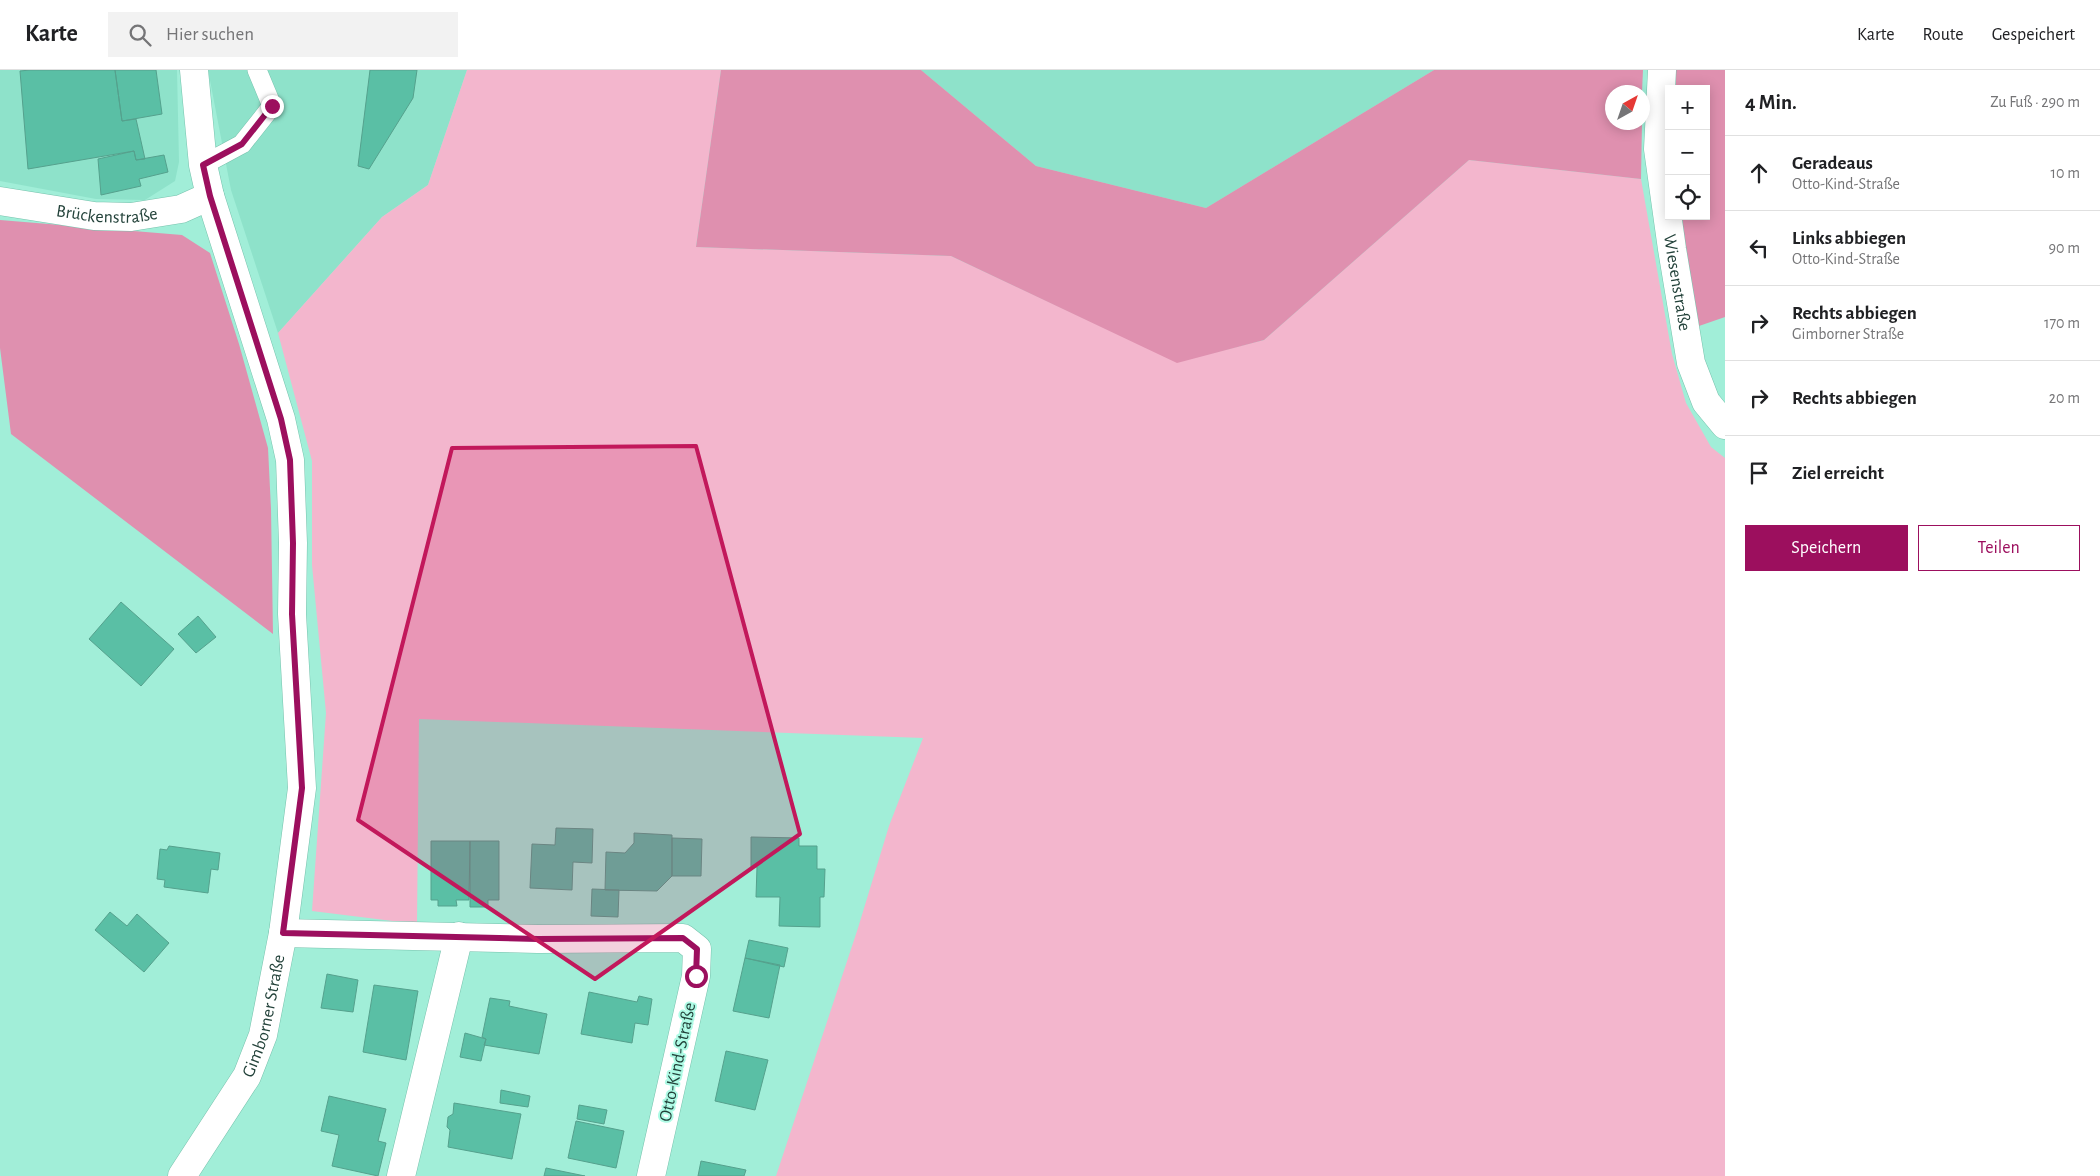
<!DOCTYPE html>
<html lang="de">
<meta charset="utf-8">
<style>
body{margin:0;font-family:"Alegreya Sans",sans-serif;background:#f2f2f2;color:#202124}
.controls{position:absolute;right:15px;top:15px;display:grid;overflow:hidden;border-radius:0px;box-shadow:0 2px 12px #0003}
.controls button{width:45px;height:45px;display:grid;place-items:center;padding:0;border:0;border-bottom:1px solid #e0e0e0;background:#fff;color:#202124;font:25px sans-serif}
.compass{position:absolute;left:1605px;top:15px;width:45px;height:45px;border-radius:50%;background:#fff;box-shadow:0 2px 12px #0003;rotate:40deg}
.stop{position:absolute;width:15px;height:15px;margin:-11px;border:4px solid #9c0f5e;border-radius:50%;background:#fff}
.stop.end{background:#9c0f5e;border-color:#fff;box-shadow:0 1px 5px #0008}
.list{margin:0;padding:0;list-style:none}
h2{display:flex;justify-content:space-between;align-items:center;height:65px;margin:0;padding:0 20px;font-size:21px}
h2 small{font-size:16px;font-weight:400;color:#757577}
.list li{display:grid;grid-template-columns:32px 1fr auto;gap:15px;align-items:center;box-sizing:border-box;height:75px;padding:0 20px;border-top:1px solid #e0e0e0}
.list b{display:block;font-size:19px;white-space:nowrap}
.list p{margin:0;font-size:16px;white-space:nowrap;color:#757577}
.list em{font-size:16px;font-style:normal;color:#757577}
.actions{display:flex;gap:10px;padding:15px 20px}
.actions a{flex:1;padding:11px 0;border:1px solid #9c0f5e;border-radius:0px;text-align:center;font-size:18px;color:#9c0f5e}
.actions .main{background:#9c0f5e;color:#fff}
.icon{flex:none;width:28px;height:28px;fill:none;stroke:currentColor;stroke-width:2;stroke-linecap:round;stroke-linejoin:round}
.map{position:relative;flex:none;width:1725px;height:1106px;overflow:hidden}
header{display:flex;align-items:center;gap:30px;box-sizing:border-box;height:70px;padding:0 25px;background:#fff;border-bottom:1px solid #e0e0e0}
header strong{font-size:24px}
nav{display:flex;gap:28px;margin-inline-start:auto;font-size:18px}
.search{width:350px;height:45px;background:#f2f2f2;display:flex;align-items:center;gap:12px;box-sizing:border-box;padding:0 18px;border-radius:0px;color:#757577;font-size:19px}
main{display:flex}
aside{flex:1;background:#fff}
.map>svg:first-child{display:block}
.built{fill:#8ee2ca}
.green{fill:#f3b6cd}
.forest{fill:#df90af}
.building{fill:#5abfa5;stroke:#55a18d}
.lines{fill:none;stroke-linecap:round;stroke-linejoin:round}
.lane-casing{stroke:#77c2ad;stroke-width:20}
.street-casing{stroke:#77c2ad;stroke-width:29}
.secondary-casing{stroke:#77c2ad;stroke-width:29}
.lane{stroke:#fff;stroke-width:19}
.street{stroke:#fff;stroke-width:28}
.secondary{stroke:#fff;stroke-width:28}
.route{stroke:#9c0f5e;stroke-width:6}
.marked{fill:#c2185b;fill-opacity:0.2;stroke:#c2185b;stroke-width:4;stroke-linejoin:round}
.labels{text-anchor:middle;stroke-width:4;stroke-linejoin:round;paint-order:stroke}
.street-label{font-size:18px;fill:#23423a;stroke:#aefbe5}
</style>
<header>
<strong>Karte</strong>
<div class="search"><svg class="icon" aria-label="search" viewBox="0 0 24 24"><circle cx="10" cy="10" r="6"/><path d="M15 15l6 6"/></svg>Hier suchen</div>
<nav><a>Karte</a><a>Route</a><a>Gespeichert</a></nav>
</header>
<main>
<div class="map">
<svg width="1725" height="1106" viewBox="0 0 1725 1106">
<rect width="100%" height="100%" fill="#a1eed8"/>
<!-- built -->
<path class="built" d="M0,0h177l2,92 -4,19 -30,19 -49,-1 -96,-18z
M208,0h259l-39,115 -46,32 -104,116 -47,-143z
M921,0h513l-228,138 -170,-42z"/>
<!-- green -->
<path class="green" d="M467,0h254l-25,177 255,9 226,106 87,-22 205,-180 172,19 31,175 14,49 25,44 14,11v718h-949l82,-248 31,-102 34,-88 -504,-19 -2,205 -105,-13 14,-198 -14,-148v-104l-34,-128 104,-116 46,-32z"/>
<!-- forest -->
<path class="forest" d="M721,0h200l115,96 170,42 228,-138h209l-1,22h-30v30l30,1 -1,56 -172,-19 -205,180 -87,23 -226,-107 -255,-9z
M1676,0h49v247l-26,9 -19,-110h26v-127h-31z
M0,150l182,15 28,18 29,91 29,104 3,61 2,125 -262,-200 -11,-86z"/>
<!-- building -->
<path class="building" d="M30,0h85l7,51 14,-2 9,40 -9,1 -2,-9 -106,18 -8,-98z
M115,0h41l6,44 -40,7z
M370,0h47l-4,28 -44,71 -11,-3z
M134,81l2,9 28,-5 4,17 -29,7 2,7 -40,9 -3,-36z
M121,532l53,47 -33,37 -52,-47z
M198,546l18,21 -20,16 -18,-19z
M556,758l37,1 -1,34 -19,-1 -1,28 -42,-2 2,-44 23,1z
M634,763l38,2v41l-15,15 -52,-1 1,-38 19,1 9,-10z
M751,767l48,1v8h18v23h8l-1,28h-4v30l-41,-1 1,-29h-24l1,-30h-6z
M672,768l30,1 -1,37h-29z
M431,771h39l-1,59h-13l1,6h-19v-6h-7z
M470,771h29v59h-11v7h-18z
M169,776l51,7 -2,17 -7,-1 -3,24 -44,-6 1,-7 -8,-1 3,-30 7,1z
M592,819l27,1 -1,27 -27,-1z
M110,842l17,14 10,-12 32,29 -25,29 -49,-42z
M749,870l39,8 -4,19 -39,-9z
M745,888l35,7 -11,53 -36,-7z
M327,904l31,6 -5,32 -32,-4z
M374,915l44,6 -12,69 -43,-8z
M589,922l48,10 2,-6 13,3 -4,26 -13,-2 -3,20 -51,-9z
M490,928l20,3 -1,5 38,8 -8,40 -55,-9 2,-6 -4,-2z
M465,963l21,6 -5,22 -21,-4z
M726,981l42,9 -13,50 -40,-9z
M501,1020l29,6 -2,11 -28,-4z
M329,1026l57,13 -8,32 8,2 -8,33 -46,-10 7,-31 -18,-4z
M454,1033l67,11 -9,45 -64,-12 2,-17 -3,-3 1,-10 5,-3z
M579,1035l28,5 -3,14 -27,-5z
M576,1051l48,10 -8,37 -48,-10z
M701,1091l45,9 -2,6h-46z
M546,1098l39,8h-41z"/>
<g class="lines">
<!-- lane casing -->
<g class="lane-casing">
<path id="lane" d="M203,95l39,-21 30,-38 -15,-36"/>
</g>
<!-- street casing -->
<g class="street-casing">
<g id="street">
<path id="s1" d="M1662,0l-4,79 14,100 19,114 15,39 19,23"/>
<path id="s2" d="M0,131l94,15 37,1 50,-8 29,-13"/>
<path d="M283,863l255,6 145,-1 14,11 -1,27 -45,200"/>
<path d="M401,1106l58,-240"/>
</g>
</g>
<!-- secondary casing -->
<g class="secondary-casing">
<g id="secondary">
<path id="s3" d="M182,1106l65,-100 16,-41 20,-102 19,-145 -10,-174 1,-71 -3,-83 -9,-41 -71,-223 -7,-31 -9,-95"/>
</g>
</g>
<!-- lane -->
<use href="#lane" class="lane"/>
<!-- street -->
<use href="#street" class="street"/>
<!-- secondary -->
<use href="#secondary" class="secondary"/>
</g>
<g class="lines">
<!-- route -->
<path class="route" d="M272,36l-30,38 -39,21 7,31 71,223 9,41 3,83 -1,71 10,174 -19,145 255,6 145,-1 14,11 -1,27"/>
</g>
<!-- marked area -->
<path class="marked" d="M696,376l104,388 -205,145 -237,-159 94,-372z"/>
<g class="labels">
<!-- street labels -->
<g class="street-label">
<text dy="6" stroke="none"><textPath href="#s2" startOffset="108">Brückenstraße</textPath></text>
<text dy="6" stroke="none"><textPath href="#s1" startOffset="214">Wiesenstraße</textPath></text>
<text dy="6" stroke="none"><textPath href="#s3" startOffset="182">Gimborner Straße</textPath></text>
<text transform="translate(677 992) rotate(-78)" y="6">Otto-Kind-Straße</text>
</g>
</g>
</svg>
<div class="controls">
<button>+</button>
<button>−</button>
<button><svg class="icon" aria-label="locate" viewBox="0 0 24 24"><circle cx="12" cy="12" r="6"/><path d="M12 2v4M12 18v4M2 12h4M18 12h4"/></svg></button>
</div>
<svg class="compass" viewBox="-18 -18 36 36"><path d="M0-13l5 13h-10z" fill="#e53935"/><path d="M0 13l5-13h-10z" fill="#757577"/></svg>
<div class="stop" style="left:696px;top:906px"></div>
<div class="stop end" style="left:272px;top:36px"></div>
</div>
<aside>
<h2>4 Min.<small>Zu Fuß · 290 m</small></h2>
<ul class="list">
<li><svg class="icon" aria-label="ahead" viewBox="0 0 24 24"><path d="M12 20V5M6 11l6-6 6 6"/></svg><div><b>Geradeaus</b><p>Otto-Kind-Straße</p></div><em>10 m</em></li>
<li><svg class="icon" aria-label="left" viewBox="0 0 24 24"><path d="M17 20v-9H6M10 6l-5 5 5 5"/></svg><div><b>Links abbiegen</b><p>Otto-Kind-Straße</p></div><em>90 m</em></li>
<li><svg class="icon" aria-label="right" viewBox="0 0 24 24"><path d="M7 20v-9h11M14 6l5 5-5 5"/></svg><div><b>Rechts abbiegen</b><p>Gimborner Straße</p></div><em>170 m</em></li>
<li><svg class="icon" aria-label="right" viewBox="0 0 24 24"><path d="M7 20v-9h11M14 6l5 5-5 5"/></svg><div><b>Rechts abbiegen</b></div><em>20 m</em></li>
<li><svg class="icon" aria-label="arrive" viewBox="0 0 24 24"><path d="M6 21V4h12l-3 4 3 4H6"/></svg><div><b>Ziel erreicht</b></div></li>
</ul>
<div class="actions"><a class="main">Speichern</a><a>Teilen</a></div>
</aside>
</main>
